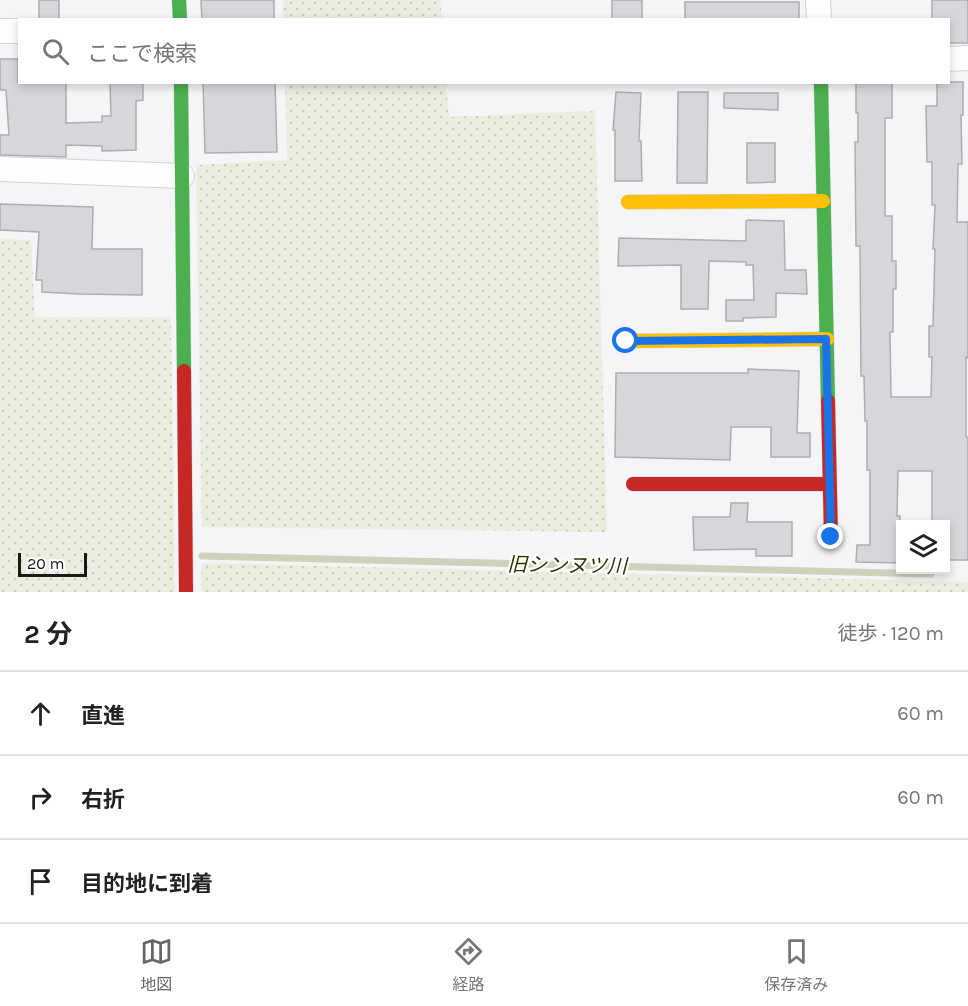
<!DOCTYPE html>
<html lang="ja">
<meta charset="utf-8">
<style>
body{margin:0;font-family:Karla,"Noto Sans JP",sans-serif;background:#f2f2f2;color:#222}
.controls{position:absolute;right:18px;bottom:18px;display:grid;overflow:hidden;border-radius:0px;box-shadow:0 3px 9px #0003}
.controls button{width:54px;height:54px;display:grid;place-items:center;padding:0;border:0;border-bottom:2px solid #e0e0e0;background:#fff;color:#222;font:30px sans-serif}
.scale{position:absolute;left:18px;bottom:15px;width:69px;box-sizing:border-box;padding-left:6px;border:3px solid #18191a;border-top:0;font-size:16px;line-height:21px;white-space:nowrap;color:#18191a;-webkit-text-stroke:4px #fff;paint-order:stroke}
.stop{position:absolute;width:18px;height:18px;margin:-14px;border:4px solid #1a73e8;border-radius:50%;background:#fff}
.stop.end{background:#1a73e8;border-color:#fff;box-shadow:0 2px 6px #0008}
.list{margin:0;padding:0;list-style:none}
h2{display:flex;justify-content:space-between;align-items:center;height:78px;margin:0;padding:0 24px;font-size:26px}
h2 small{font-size:20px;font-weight:400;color:#767676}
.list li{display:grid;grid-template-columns:39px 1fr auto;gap:18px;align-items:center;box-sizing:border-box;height:84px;padding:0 24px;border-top:2px solid #e0e0e0}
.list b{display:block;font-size:22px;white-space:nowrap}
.list em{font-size:20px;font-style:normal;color:#767676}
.icon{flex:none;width:33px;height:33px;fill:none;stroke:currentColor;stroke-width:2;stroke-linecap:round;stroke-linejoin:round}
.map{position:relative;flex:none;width:968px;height:592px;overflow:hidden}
.search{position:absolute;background:#fff;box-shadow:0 3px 9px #0003;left:18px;right:18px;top:18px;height:66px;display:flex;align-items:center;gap:15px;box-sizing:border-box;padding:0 21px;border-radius:0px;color:#767676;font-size:22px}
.sheet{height:330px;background:#fff}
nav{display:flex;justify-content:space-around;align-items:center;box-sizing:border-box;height:84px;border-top:2px solid #e0e0e0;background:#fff;font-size:16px;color:#767676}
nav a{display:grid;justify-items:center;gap:3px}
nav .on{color:#656667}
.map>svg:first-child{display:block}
.grass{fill:url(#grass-dots)}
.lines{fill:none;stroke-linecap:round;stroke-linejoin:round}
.stream{stroke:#ced2bd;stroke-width:7}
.building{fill:#d5d7dd;stroke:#acaeaf;stroke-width:1.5}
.street-casing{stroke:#d2d3d4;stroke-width:26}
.fast-casing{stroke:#d2d3d4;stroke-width:15}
.slow-casing{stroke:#d2d3d4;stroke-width:15}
.jam-casing{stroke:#d2d3d4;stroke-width:15}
.street{stroke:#fdfefe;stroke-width:24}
.fast{stroke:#4caf50;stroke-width:14}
.slow{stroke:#ffc107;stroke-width:14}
.jam{stroke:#c62828;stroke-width:14}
.route{stroke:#1a73e8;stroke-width:8}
.labels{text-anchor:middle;stroke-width:4.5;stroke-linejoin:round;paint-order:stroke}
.water-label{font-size:20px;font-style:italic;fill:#2f3400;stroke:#fff}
</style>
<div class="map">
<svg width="968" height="592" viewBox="0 0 968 592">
<defs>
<pattern id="grass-dots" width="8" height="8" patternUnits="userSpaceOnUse" patternTransform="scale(1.5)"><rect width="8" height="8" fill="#ebeedf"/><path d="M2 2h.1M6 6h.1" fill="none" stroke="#c9ccbf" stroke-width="1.8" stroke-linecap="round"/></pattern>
</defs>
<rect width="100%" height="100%" fill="#f4f5f7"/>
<!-- grass -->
<path class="grass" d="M283,0h157l2,19h-159z
M285,83h161l3,34 146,-6 12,421 -405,-5 -6,-362 91,-5z
M0,239l31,1 4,77h136l4,275h-175z
M201,563l767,19v10h-766z"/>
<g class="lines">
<!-- stream -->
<path class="stream" d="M202,556l729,18"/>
</g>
<!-- building -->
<path class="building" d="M39,0h20v20h-20z
M201,0h73v20h-72z
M612,0h30v20h-30z
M932,0h36v43h-20v-23h-16z
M685,2h114v18h-114z
M0,59h18v23h48v41l36,-1v-6h9l-1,-34h33v18l-7,1v49l-34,1v-5l-36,-1v12l-66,-2v-20h9l-3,-45h-6z
M203,82h72l2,70 -72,1z
M856,82h36v36h-7v98h7v45h4v28h-3v43h-3l1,65h40l1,-40h-3v-31h4l2,-77h-2l2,-44h-3v-43h-5l-1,-56h11v-24h26v33h-2l1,49h-4l-1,58h11v136l-2,-1v80h2v123h-23v-35h-13v-54h-34l-1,45h3v47l-44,-1 1,-17h13v-75h-3v-49h-2l-1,-45h-3l-1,-130h-4l-1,-104h3v-29h-2z
M616,92l25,1 -2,48h2l1,40h-27v-51h-2z
M678,92h30l-1,91h-30z
M724,93h54v17l-54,-2z
M747,143h28v39l-28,1z
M0,204l93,3 -1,42h50v46l-62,-1 -38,-2v-12h-6l3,-48 -39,-2z
M748,220l36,1 1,49h21l1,24 -31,-1v24l-33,1v3h-17v-21h28l-1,-35h-7v-3l-37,-1 -1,48h-27v-44l-63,1 1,-28 127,3v-20z
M748,369l51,2 -2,62h13v24h-39v-30h-40l-1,33 -115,-3 1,-84h132z
M731,503h17l-1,19h45v34h-36v-7l-62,1 -1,-33h37z"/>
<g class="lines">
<!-- street casing -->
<g class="street-casing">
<path id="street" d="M818,0l1,20
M0,31h20
M948,59l20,-1
M0,169l182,7"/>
</g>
<!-- fast casing -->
<g class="fast-casing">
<path id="fast" d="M179,0l1,20
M181,82l3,289
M821,82l7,319"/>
</g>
<!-- slow casing -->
<g class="slow-casing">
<path id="slow" d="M628,202l195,-1
M626,341l201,-2"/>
</g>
<!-- jam casing -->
<g class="jam-casing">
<path id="jam" d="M184,371l2,221
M828,401l3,136
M633,484h197"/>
</g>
<!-- street -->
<use href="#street" class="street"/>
<!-- fast -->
<use href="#fast" class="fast"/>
<!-- slow -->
<use href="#slow" class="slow"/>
<!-- jam -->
<use href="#jam" class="jam"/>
</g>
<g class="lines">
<!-- route -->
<path class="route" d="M626,341l200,-2 5,198"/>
</g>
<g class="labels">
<!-- water labels -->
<g class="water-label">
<text transform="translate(567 565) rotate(1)" y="7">旧シンヌツ川</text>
</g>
</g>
</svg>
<div class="controls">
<button><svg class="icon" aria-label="layers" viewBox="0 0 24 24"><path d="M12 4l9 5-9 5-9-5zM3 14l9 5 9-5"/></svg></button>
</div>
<div class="scale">20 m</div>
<div class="stop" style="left:626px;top:341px"></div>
<div class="stop end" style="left:831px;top:537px"></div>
<div class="search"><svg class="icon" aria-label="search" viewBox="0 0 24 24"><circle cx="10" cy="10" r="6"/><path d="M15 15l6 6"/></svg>ここで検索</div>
</div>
<section class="sheet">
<h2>2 分<small>徒歩 · 120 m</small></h2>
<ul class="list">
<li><svg class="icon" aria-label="ahead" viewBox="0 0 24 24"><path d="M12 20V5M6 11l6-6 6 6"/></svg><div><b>直進</b></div><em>60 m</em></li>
<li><svg class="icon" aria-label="right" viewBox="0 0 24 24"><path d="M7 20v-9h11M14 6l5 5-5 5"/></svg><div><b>右折</b></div><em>60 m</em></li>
<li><svg class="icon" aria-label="arrive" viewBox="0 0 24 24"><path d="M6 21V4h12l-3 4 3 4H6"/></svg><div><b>目的地に到着</b></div></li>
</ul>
</section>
<nav>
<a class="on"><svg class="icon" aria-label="map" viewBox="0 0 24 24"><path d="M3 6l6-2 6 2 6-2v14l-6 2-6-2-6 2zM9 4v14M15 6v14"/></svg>地図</a>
<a><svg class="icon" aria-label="directions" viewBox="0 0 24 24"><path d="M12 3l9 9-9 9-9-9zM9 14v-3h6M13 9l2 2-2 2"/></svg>経路</a>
<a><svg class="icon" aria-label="saved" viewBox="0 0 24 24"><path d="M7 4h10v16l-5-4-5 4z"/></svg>保存済み</a>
</nav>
